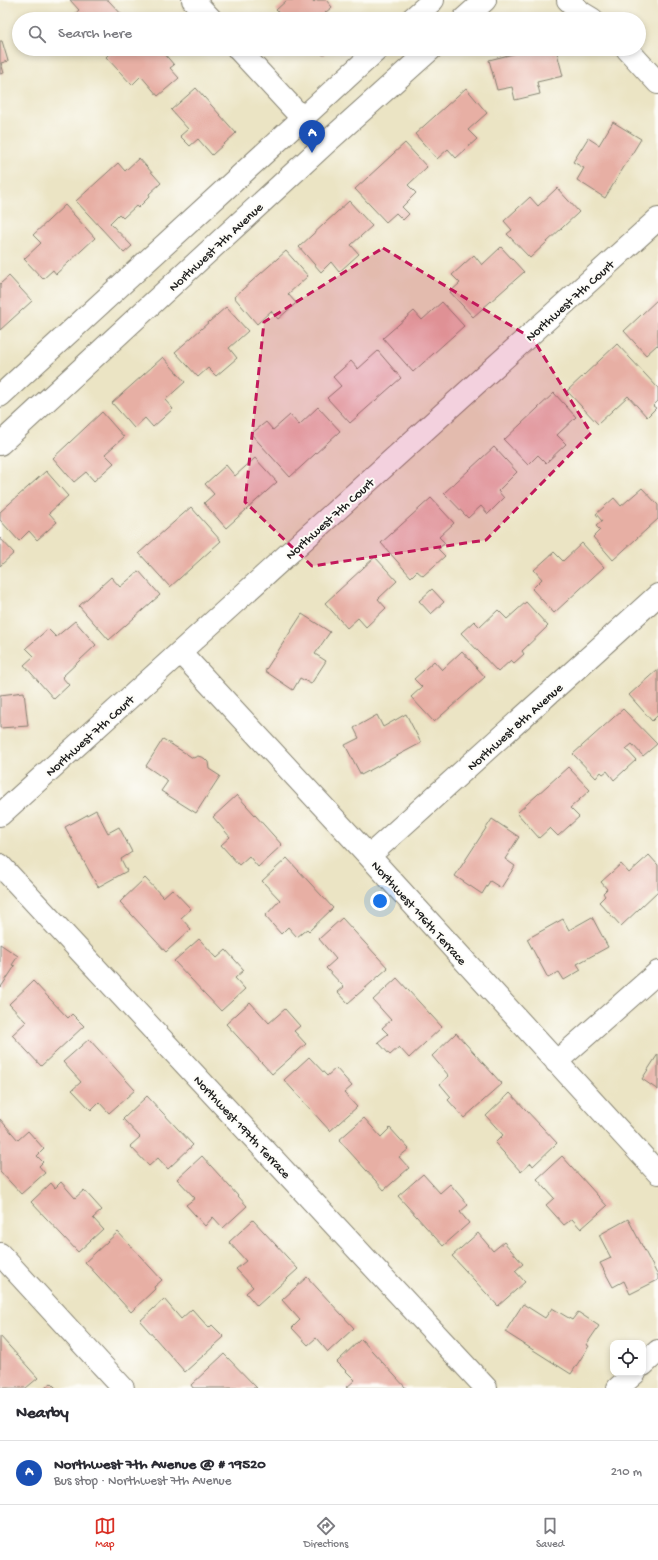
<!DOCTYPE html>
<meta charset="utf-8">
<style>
body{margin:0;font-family:"Gochi Hand",sans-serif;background:#f2f2f3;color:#2b2b33}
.controls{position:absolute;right:12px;bottom:12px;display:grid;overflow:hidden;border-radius:8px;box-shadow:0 2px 6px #0003}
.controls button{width:36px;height:36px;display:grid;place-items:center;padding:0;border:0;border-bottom:1px solid #e1e1e2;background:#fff;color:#2b2b33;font:20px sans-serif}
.you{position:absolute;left:380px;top:901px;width:14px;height:14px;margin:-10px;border:3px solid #fff;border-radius:50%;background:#1a73e8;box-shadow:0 0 0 6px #1a73e833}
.badge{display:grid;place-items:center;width:26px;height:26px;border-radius:50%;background:#d93025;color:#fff;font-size:13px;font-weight:700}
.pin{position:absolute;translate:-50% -33px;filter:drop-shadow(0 1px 2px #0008)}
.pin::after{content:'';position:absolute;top:21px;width:14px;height:12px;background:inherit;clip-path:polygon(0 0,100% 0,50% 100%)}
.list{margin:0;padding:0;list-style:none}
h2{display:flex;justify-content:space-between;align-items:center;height:52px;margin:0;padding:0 16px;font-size:17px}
h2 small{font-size:13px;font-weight:400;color:#7c7c81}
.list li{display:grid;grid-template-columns:26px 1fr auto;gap:12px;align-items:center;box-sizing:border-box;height:64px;padding:0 16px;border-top:1px solid #e1e1e2}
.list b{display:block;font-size:15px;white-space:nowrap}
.list p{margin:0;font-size:13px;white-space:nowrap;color:#7c7c81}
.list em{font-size:13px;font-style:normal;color:#7c7c81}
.icon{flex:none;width:22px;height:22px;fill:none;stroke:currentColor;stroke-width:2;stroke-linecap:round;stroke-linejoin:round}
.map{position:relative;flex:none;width:658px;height:1388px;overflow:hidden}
.search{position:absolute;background:#fff;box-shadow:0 2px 6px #0003;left:12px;right:12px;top:12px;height:44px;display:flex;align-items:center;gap:10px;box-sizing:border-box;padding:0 14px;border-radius:22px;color:#7c7c81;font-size:15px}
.sheet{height:116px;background:#fff}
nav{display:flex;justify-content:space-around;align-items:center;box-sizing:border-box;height:56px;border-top:1px solid #e1e1e2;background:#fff;font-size:11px;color:#7c7c81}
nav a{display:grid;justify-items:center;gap:2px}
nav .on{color:#d93025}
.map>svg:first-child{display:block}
.building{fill:#e7afa4}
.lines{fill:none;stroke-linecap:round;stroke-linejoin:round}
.minor-casing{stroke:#848070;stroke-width:24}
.tertiary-casing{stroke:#848070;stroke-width:24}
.minor{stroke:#fff;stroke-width:22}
.tertiary{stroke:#fff;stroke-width:22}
.marked{fill:#c2185b;fill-opacity:0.2;stroke:#c2185b;stroke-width:3;stroke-dasharray:8 5;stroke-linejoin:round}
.labels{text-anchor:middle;stroke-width:4;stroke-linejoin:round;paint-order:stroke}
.street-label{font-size:13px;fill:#1c1c1c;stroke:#fdfcf7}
</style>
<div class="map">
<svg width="658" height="1388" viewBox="0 0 658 1388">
<rect width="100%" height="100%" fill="#fdfcf7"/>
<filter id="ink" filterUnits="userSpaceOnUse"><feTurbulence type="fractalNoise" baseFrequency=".025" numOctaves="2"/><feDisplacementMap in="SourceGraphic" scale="8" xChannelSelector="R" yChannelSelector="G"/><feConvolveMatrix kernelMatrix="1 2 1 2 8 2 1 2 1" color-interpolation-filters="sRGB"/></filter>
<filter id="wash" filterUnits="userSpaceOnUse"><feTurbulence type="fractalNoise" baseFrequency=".012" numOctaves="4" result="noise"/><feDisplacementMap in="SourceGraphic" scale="16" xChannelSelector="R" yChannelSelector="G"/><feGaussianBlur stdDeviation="0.9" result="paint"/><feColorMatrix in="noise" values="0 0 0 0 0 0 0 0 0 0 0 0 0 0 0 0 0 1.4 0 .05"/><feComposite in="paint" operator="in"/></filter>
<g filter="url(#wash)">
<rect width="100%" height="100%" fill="#ebe4c4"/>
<g id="blocks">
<!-- building -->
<path class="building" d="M70,0h38l18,19h-55l-1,-1 9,-8z
M287,0h25l2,2 2,-2h10l6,7 -7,6 6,6h-46l-9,-9z
M0,41h2l6,20 -7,2 3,10 -4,1z
M114,49h49l2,2 -2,1 11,13 -4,3 9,10 -21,18 -17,-20 -9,9 -26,-28z
M318,49h12l-7,6z
M533,49h23l7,27 -26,6 3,12 -25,6 -3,-13 -15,3 -8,-30z
M196,88l40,45 -24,22 -14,-16 -8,7 -10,-10 8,-7 -17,-19z
M466,88l21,25 -19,17 9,9 -21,19 -8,-9 -11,10 -22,-25z
M613,122l28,17 -36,59 -28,-18 7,-12 -11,-6 15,-24 11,7z
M405,143l22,24 -19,18 8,8 -14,14 7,7 -6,6 -7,-7 -10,9 -31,-33z
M139,158l22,25 -12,11 1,2 -12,12 -2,-2 -13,12 -4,-4 -9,9 22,23 -8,7 -48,-52 42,-38 7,8z
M557,188l22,24 -49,46 -23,-24 5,-4 -8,-9 26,-24 8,9z
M349,201l23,25 -21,19 8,9 -20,18 -8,-10 -10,10 -22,-25z
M65,205l30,33 -39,36 -3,-4 -10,9 -19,-20 17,-16 -8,-8z
M501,247l23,25 -51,45 -23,-25 10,-9 -8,-8 22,-20 8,10z
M286,251l22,25 -20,18 8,9 -18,16 -7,-8 -14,13 -23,-27z
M9,276l23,25 -32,29v-46z
M658,299v47l-1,-1 -11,10 -22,-24z
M442,302l22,24 -51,46 -30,-34 31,-27 8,9z
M226,307l22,24 -19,17 8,10 -21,18 -8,-8 -10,9 -23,-25z
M617,344l41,44v13l-5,5 3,2 -9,9 -19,-21 -30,28 -31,-33z
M378,351l23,27 -51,45 -23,-25 14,-12 -8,-9 18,-16 7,8z
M163,357l22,25 -20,18 8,9 -20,18 -8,-9 -11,10 -22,-25z
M554,393l22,24 -19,18 9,9 -20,19 -8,-8 -10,10 -24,-25z
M318,407l22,24 -50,46 -39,-43 15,-12 7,8 17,-15 9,10z
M102,412l22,25 -19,17 9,9 -20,18 -8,-9 -12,10 -21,-24z
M494,447l23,25 -19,19 6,7 -16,16 -7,-8 -13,12 -24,-25z
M255,458l22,24 -51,46 -22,-25 10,-9 -9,-10 21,-19 9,11z
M46,471l22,25 -19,17 8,9 -20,18 -8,-9 -10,10 -19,-21v-8z
M642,488l16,17v14l-45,41 -20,-23 7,-7 -4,-4 6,-5 -6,-7 18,-16 7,8z
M431,498l23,25 -15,14 6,6 -7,6 7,7 -22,20 -6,-5 -6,6 -30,-34z
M191,507l30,34 -51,46 -31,-34z
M0,538l14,15 -14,13z
M582,543l22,24 -50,46 -22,-24 10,-10 -8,-9 20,-18 9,9z
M375,557l22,24 -19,18 8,9 -20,19 -8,-9 -11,10 -22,-25z
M139,571l21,24 -51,45 -30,-34 32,-29 9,10z
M432,589l12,13 -13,12 -12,-13z
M526,602l22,24 -26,25 2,3 -10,9 -3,-3 -13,12 -37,-39 13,-12 6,6 18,-17 9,9z
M302,614l28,18 -15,22 11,7 -15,23 -11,-6 -7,12 -28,-19z
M75,621l21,24 -34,32 7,8 -15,14 -30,-34 10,-9 -8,-8 22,-19 8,8z
M462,651l23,26 -51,45 -23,-25 11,-10 -8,-8 20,-18 8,9z
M658,669v46l-6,6 -23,-26z
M24,692l4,34 -28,2v-33z
M623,709l34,35 -14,12 -11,-12 -6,5 10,11 -22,20 -7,-9 -4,3 -2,-2 -5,6 -23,-24z
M406,714l15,29 -60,32 -16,-30 14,-7 -5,-10 23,-13 6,12z
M163,739l30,19 5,-2 6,2 4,4 1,7 11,7 -24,37 -35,-22 7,-10 -22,-15z
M568,767l22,23 -20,18 9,9 -21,19 -8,-8 -11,10 -22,-25z
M237,795l45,50 -24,22 -9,-11 -10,9 -18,-20 9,-8 -17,-20z
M96,810l12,23 11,-6 13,25 -11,7 6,12 -29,16 -33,-60z
M492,819l27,18 -14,22 10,7 -14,22 -11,-7 -8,13 -27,-18z
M649,855l9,10v26l-37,35 -22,-24 6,-6 -2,-3 4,-4 -6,-7 20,-18 8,9z
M287,858l46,50 -24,23 -2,-2 -10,8 -9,-10 -7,7 -16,-18 15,-16 -18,-19z
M145,878l18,19 9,-8 19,20 -10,9 10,11 -25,23 -46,-50z
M592,917l16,30 -31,17 4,6 -17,10 -5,-8 -11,6 -21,-39 36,-20 6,11z
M342,918l46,50 -40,35 -10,-11 6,-5 -18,-19 10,-9 -17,-20z
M199,939l18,19 9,-8 18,20 -9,8 10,11 -24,22 -47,-50z
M0,944l18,12 -6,9 3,1 -14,21 -1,-1z
M397,978l45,49 -33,31 -10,-11 -9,8 -12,-13 10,-8 -6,-6 9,-8 -18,-20z
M33,981l35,37 4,-4 12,12 -43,40 -29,-31 14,-13 -17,-18z
M250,1002l19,21 16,-14 15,17 -6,5 12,13 -34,30 -46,-50z
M456,1033l46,51 -38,34 -16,-18 3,-3 -11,-13 9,-8 -17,-20z
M89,1039l46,51 -26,23 -10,-11 -8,8 -19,-20 9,-8 -18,-20z
M658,1054v36l-16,-11z
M309,1057l18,19 9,-8 16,18 -8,7 13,14 -27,24 -46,-51z
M510,1093l47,50 -24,23 -2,-3 -10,9 -26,-29 8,-8 -17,-19z
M147,1096l46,49 -25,24 -10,-11 -9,8 -19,-20 10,-9 -17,-18z
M364,1118l17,19 9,-9 19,21 -10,8 10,11 -25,22 -45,-50z
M0,1119l18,21 10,-9 16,18 -7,7 6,6 -4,4 6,7 -24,21 -21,-23z
M202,1156l45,50 -24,22 -10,-11 -8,9 -19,-21 9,-7 -18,-19z
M562,1156l45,50 -26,23 -9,-10 -8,6 -18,-20 8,-7 -17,-19z
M423,1174l17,19 10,-9 18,21 -8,7 9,11 -26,23 -45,-50z
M61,1182l14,16 9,-8 18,20 -9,8 10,11 -25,23 -47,-50 20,-19 4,5z
M628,1219l30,57v4l-28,14 -6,-13 -11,6 -13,-24 11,-5 -12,-23z
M253,1220l45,49 -41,37 -11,-13 7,-6 -17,-18 10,-8 -17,-19z
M118,1232l44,48 -8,7 1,2 -24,23 -46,-50z
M478,1233l15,18 11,-9 19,22 -8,7 10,11 -27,24 -46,-50z
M307,1277l47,51 -26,24 -12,-14 -8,7 -16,-17 8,-8 -18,-20z
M164,1299l17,20 11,-10 17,19 3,-3 12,12 -39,35 -45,-51z
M523,1304l22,14 7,-10 20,12 6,-8 21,14 -13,19 3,1 -18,28 -66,-42z
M0,1336l38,42 -12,10h-26z
M361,1339l45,49h-60l9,-8 -18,-18z
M224,1354l33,34h-64l-2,-3z
M51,1383l5,5h-11z"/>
</g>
</g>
<g filter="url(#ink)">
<use href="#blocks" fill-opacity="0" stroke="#848070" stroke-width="1"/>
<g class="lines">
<!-- minor casing -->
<g class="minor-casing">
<path id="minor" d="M193,0l18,19
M568,0l14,13 10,6
M238,49l64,69
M627,49l31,34
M181,653l188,203 289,317
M0,815l658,-596
M369,856l289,-261
M0,865l486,523
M556,1062l102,-90
M0,1254l123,134
M643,1365l15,-14
M618,1388l17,-15"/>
</g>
<!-- tertiary casing -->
<g class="tertiary-casing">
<path id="tertiary" d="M412,19l21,-19
M464,19l21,-19
M0,396l378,-347
M0,444l325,-300 106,-95"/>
</g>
<!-- minor -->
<use href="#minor" class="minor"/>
<!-- tertiary -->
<use href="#tertiary" class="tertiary"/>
</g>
</g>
<!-- marked area -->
<path class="marked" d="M383,248l150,91 58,94 -105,107 -174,26 -67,-64 19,-180z"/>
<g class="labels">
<!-- street labels -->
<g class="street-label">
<text transform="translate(215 246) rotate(-43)" y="5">Northwest 7th Avenue</text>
<text transform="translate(569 300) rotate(-42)" y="5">Northwest 7th Court</text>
<text transform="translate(329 518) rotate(-42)" y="5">Northwest 7th Court</text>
<text transform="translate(514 726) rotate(-42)" y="5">Northwest 8th Avenue</text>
<text transform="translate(89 735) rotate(-42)" y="5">Northwest 7th Court</text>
<text transform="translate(420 912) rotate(48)" y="5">Northwest 196th Terrace</text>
<text transform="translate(243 1126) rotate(47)" y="5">Northwest 197th Terrace</text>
</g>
</g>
</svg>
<div class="controls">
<button><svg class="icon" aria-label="locate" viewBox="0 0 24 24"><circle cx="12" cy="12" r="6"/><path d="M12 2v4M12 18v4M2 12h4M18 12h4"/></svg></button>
</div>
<div class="you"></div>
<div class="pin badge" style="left:312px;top:153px;background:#1a4fb4">A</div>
<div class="search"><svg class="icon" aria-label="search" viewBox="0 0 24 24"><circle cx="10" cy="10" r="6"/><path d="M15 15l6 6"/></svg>Search here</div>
</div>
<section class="sheet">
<h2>Nearby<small></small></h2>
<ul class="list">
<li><span class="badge" style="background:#1a4fb4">A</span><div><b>Northwest 7th Avenue @ # 19520</b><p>Bus stop · Northwest 7th Avenue</p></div><em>210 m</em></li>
</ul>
</section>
<nav>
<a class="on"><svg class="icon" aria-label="map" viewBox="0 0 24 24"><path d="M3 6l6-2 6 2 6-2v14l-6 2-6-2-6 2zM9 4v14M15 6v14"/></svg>Map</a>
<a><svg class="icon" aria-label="directions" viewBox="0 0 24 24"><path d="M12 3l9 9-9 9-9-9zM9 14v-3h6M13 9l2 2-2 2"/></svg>Directions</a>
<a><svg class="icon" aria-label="saved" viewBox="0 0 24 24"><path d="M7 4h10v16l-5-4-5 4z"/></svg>Saved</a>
</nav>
